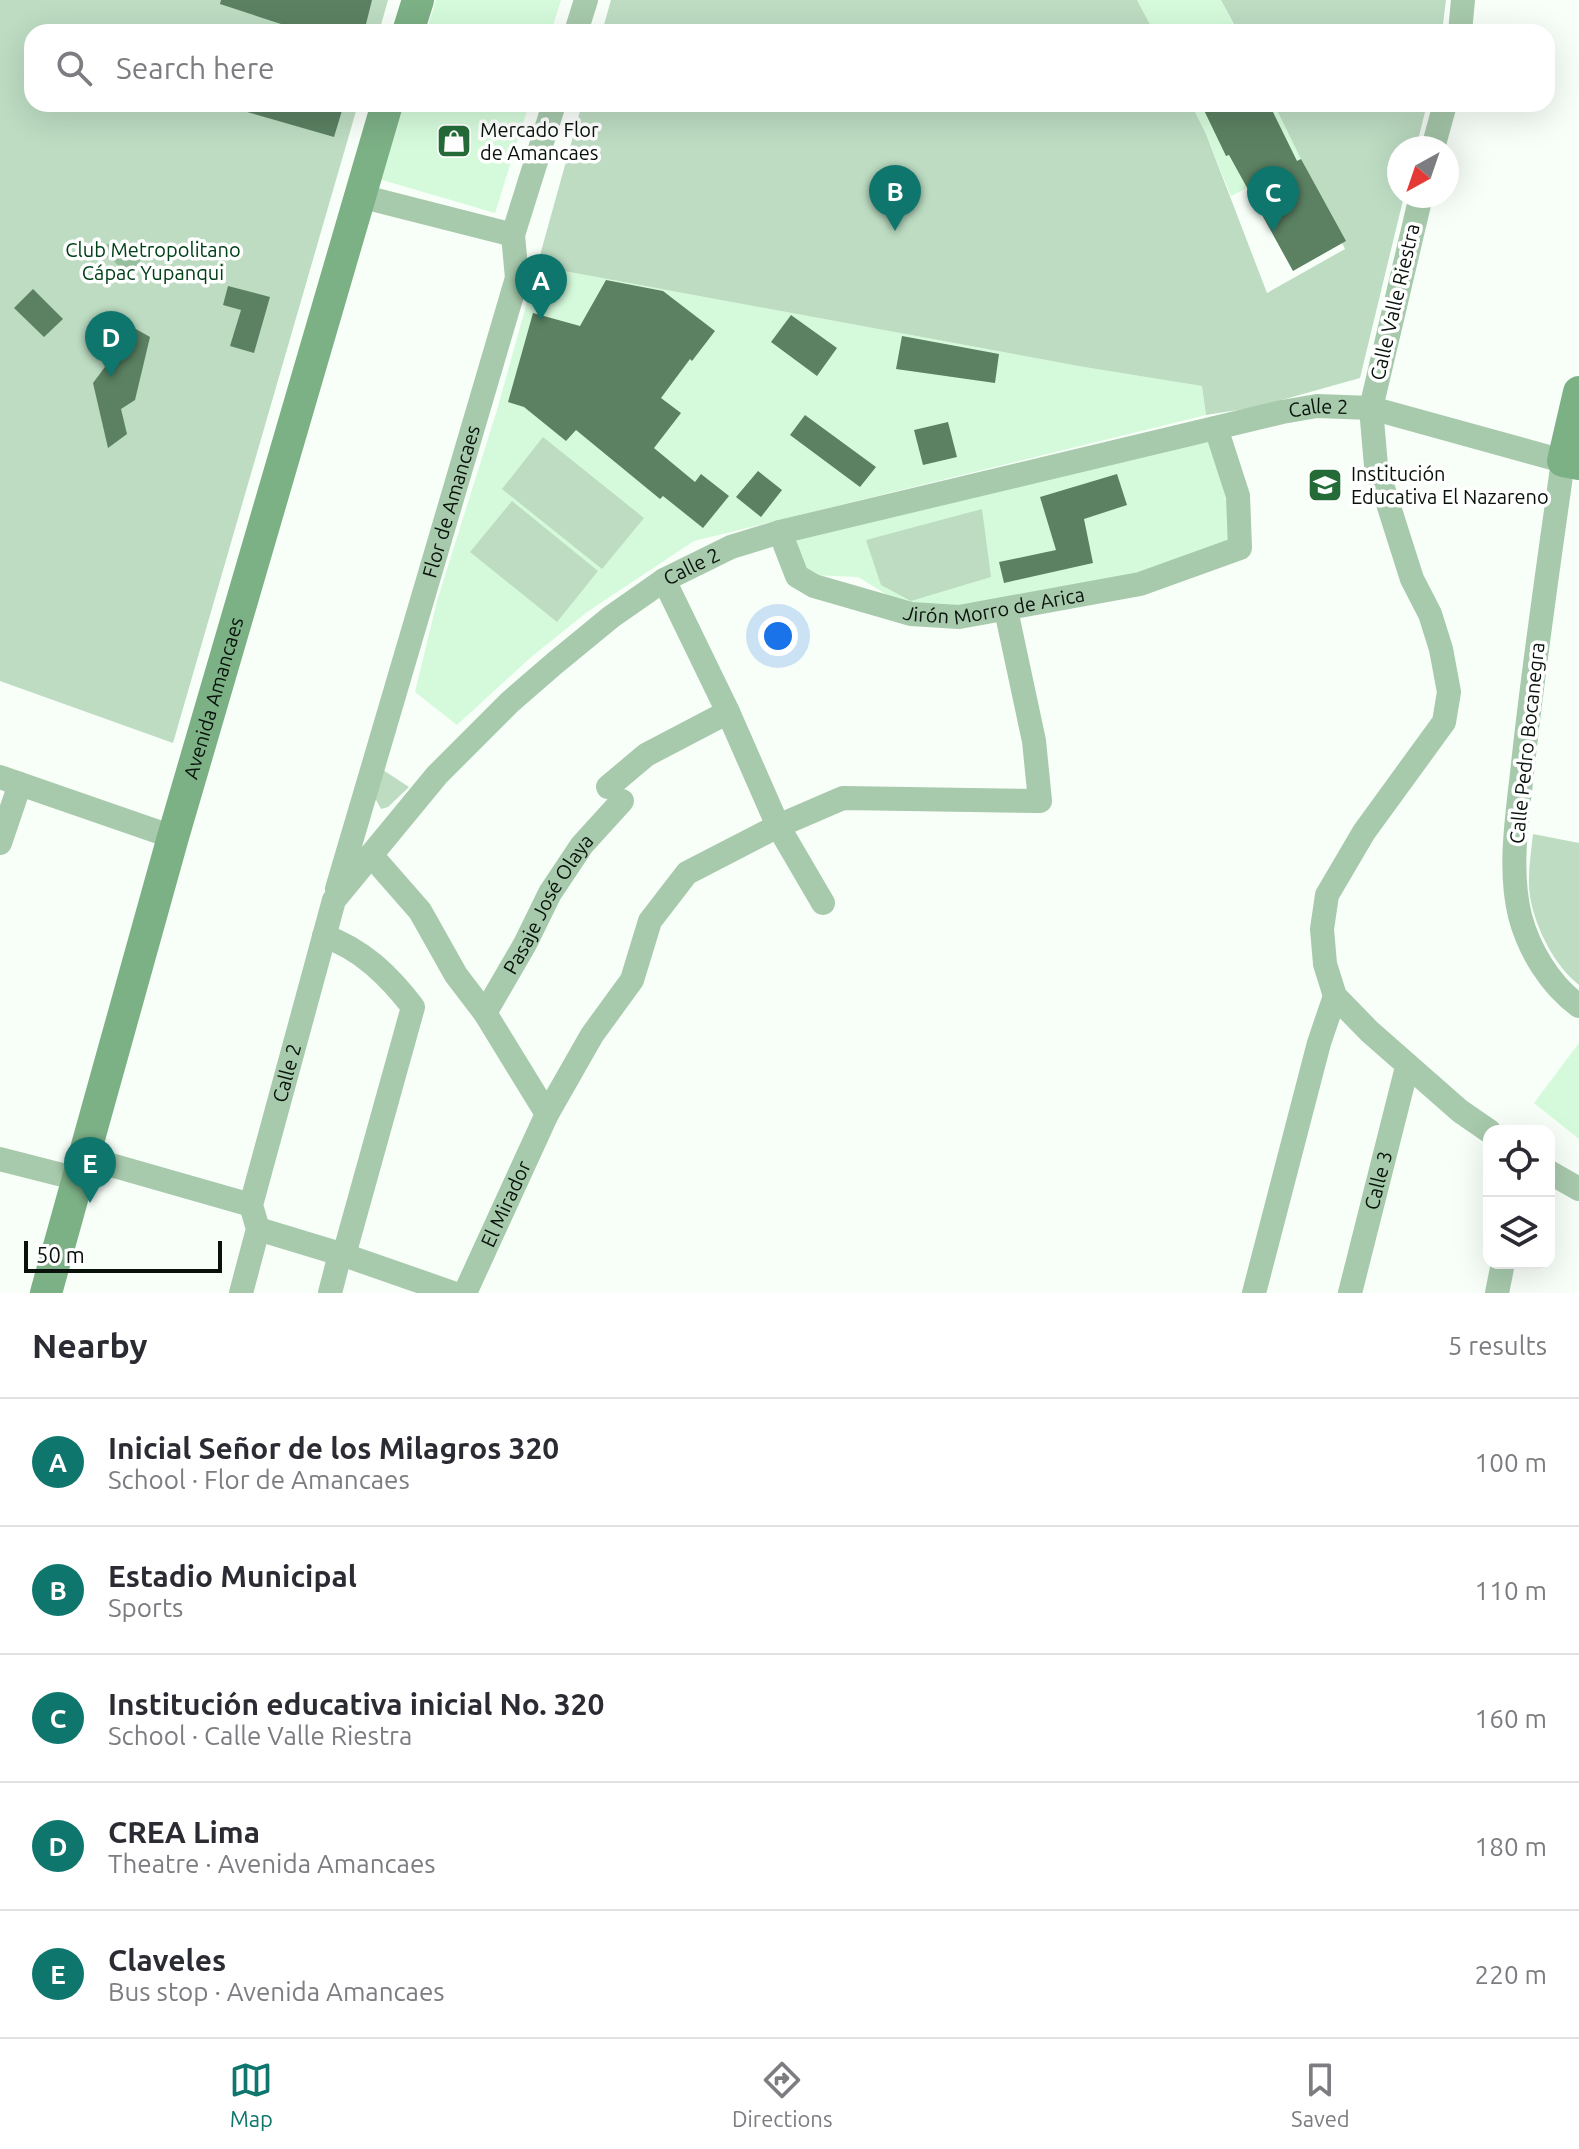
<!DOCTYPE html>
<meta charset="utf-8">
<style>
body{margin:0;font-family:Ubuntu,sans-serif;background:#f7f7f7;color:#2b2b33}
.controls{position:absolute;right:24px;bottom:24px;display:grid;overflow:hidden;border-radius:16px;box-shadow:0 8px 32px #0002}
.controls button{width:72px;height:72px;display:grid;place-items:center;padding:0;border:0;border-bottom:2px solid #e1e1e2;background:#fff;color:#2b2b33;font:40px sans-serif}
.compass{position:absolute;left:1387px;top:136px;width:72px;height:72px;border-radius:50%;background:#fff;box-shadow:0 8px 32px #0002;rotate:220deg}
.scale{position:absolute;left:24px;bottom:20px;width:198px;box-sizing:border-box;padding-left:8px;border:4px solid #08120a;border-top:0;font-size:22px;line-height:28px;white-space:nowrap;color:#08120a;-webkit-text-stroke:6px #fff;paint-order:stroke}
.you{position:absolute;left:778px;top:636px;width:28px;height:28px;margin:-20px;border:6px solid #fff;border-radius:50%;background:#1a73e8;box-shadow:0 0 0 12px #1a73e833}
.badge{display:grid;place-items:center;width:52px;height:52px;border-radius:50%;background:#0f766e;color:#fff;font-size:26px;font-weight:700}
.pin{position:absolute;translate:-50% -66px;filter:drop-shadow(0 2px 4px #0008)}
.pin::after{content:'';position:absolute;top:42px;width:28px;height:24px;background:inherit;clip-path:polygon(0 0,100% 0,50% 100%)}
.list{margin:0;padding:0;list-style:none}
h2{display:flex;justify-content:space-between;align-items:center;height:104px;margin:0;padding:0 32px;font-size:34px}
h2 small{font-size:26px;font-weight:400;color:#7c7c81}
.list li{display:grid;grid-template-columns:52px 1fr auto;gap:24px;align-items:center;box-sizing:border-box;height:128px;padding:0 32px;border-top:2px solid #e1e1e2}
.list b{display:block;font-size:30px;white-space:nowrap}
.list p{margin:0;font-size:26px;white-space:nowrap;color:#7c7c81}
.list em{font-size:26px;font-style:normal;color:#7c7c81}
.icon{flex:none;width:44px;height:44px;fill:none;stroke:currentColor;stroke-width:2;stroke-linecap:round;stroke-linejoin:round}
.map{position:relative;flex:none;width:1579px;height:1293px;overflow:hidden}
.search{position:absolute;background:#fff;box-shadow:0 8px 32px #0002;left:24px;right:24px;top:24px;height:88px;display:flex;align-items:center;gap:20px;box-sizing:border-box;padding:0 28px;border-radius:24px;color:#7c7c81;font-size:30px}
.sheet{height:744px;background:#fff}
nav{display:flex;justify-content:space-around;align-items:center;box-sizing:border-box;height:112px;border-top:2px solid #e1e1e2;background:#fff;font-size:22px;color:#7c7c81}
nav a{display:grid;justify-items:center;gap:4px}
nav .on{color:#0f766e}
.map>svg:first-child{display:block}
.built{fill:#d5fadb}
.green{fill:#bddcc2}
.water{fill:#97be9d}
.building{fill:#5b8062}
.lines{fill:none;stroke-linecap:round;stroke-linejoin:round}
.street{stroke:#a7c9ac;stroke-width:24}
.secondary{stroke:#7cb085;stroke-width:32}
.labels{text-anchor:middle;stroke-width:7;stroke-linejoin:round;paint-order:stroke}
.poi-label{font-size:20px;fill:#08120a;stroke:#fff;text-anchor:start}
.park-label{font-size:20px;fill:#004017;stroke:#fff}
.street-label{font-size:20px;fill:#08120a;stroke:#fff}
</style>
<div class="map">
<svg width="1579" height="1293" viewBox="0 0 1579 1293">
<rect width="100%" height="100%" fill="#f8fef8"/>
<!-- built -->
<path class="built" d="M436,0h125l-10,32h-125z
M1137,0h84l16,32h-83z
M403,104h126l-34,109 -116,-34z
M1191,104h83l28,56 -71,36 -25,-62z
M537,266l547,101 118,19 4,29 -512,126 -107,71 -57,46 -73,67 -42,-33 22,-91 60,-191z
M1211,440l16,63 3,37 -102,37 -176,31 -40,2 -54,-33 -48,-2 -18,-35z
M1579,1043v96l-45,-36z"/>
<!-- green -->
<path class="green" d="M0,0h388l-9,32h-347v72h326l-185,639 -173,-62z
M611,0h526l17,32h-552z
M1221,0h225l-4,32h-204z
M582,104h609l15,30 61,159 78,-44 -71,-145h153l-11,44h-17v48h5l-44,182 -103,29 -51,8 -4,-29 -118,-19 -547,-101z
M543,437l101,81 -42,51 -100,-80z
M512,501l86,70 -41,51 -87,-70z
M982,509l9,68 -80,24 -30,-16 -15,-45z
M383,770l26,17 -21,20 -7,2 -6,-11z
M1533,834l46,9v142c-25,-20 -43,-56 -49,-88 -3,-21 1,-43 3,-63z"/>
<!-- water -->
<path class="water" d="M111,243l10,6 10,-2 10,12 -8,12 -9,1 -11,-12 -9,-4 -1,-7 2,-4z"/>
<!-- building -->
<path class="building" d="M221,0h151l-8,32h-85l2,-8 -61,-20z
M241,104h103l-10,33 -94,-27z
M1201,104h68l28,57 4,-2 45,82 -53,30 -64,-116 -3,1z
M606,280l57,11 52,40 -23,30 -2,-2 -29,39 20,15 -27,35 41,34 6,-8 28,22 -26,32 -40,-32 -3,3 -84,-69 -10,11 -42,-34 -16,-5 25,-89 47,13z
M228,286l42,11 -16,56 -24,-7 11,-36 -18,-5z
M33,289l30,30 -19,18 -30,-29z
M791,315l46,33 -20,28 -46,-34z
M134,328l16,9 -15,63 -14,9 6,25 -19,14 -15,-65z
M902,336l97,18 -4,29 -99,-14z
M805,415l71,52 -16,20 -70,-52z
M948,422l9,35 -34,8 -9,-35z
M758,471l24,19 -21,27 -25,-20z
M1117,474l10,31 -43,14 9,44 -89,20 -5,-21 57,-12 -16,-53z"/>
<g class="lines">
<!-- street -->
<g class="street">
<path d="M576,32l10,-32"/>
<path d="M1460,32l3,-32"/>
<path d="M1433,148l12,-44"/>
<path d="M360,196l153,39"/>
<path d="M1421,196l-50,212 5,58 36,113 18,35 11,35 8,43 -5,30 -80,110 -37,63 -5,34 3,35 10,32 34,35 91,80 29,20"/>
<path id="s1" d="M780,532l17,44 17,10 97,28 48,3 181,-33 100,-36 -2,-52 -22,-68"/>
<path d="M664,580l64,132 50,114 45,77"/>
<path d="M0,777l173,60"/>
<path d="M608,787l38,-32 82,-43"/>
<path d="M0,843l20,-59"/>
<path d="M371,855l49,56 36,64 29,38 62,101 45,-79 40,-55 18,-59 37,-48 91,-47 65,-28 197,3 -6,-60 -28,-131"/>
<path id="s2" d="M337,889l180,-611 -4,-43 41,-131"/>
<path d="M324,936c38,13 65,40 89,71l-69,248"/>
<path id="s3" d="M485,1013l40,-69 25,-51 32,-48 40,-44"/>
<path d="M83,1157l168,48"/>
<path d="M0,1159l78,20"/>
<path d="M1549,1172l30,17"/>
<path d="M258,1229l86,26 109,38"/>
<path id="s4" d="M241,1293l17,-64 -7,-24 83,-305 103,-125 73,-73 45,-39 56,-46 53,-37 67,-33 49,-15 502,-120 35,-6 54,2 192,53c-14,101 -29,201 -40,303 -5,49 -15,103 -3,152 9,34 30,69 59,90"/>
<path d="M330,1293l10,-39"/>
<path id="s5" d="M465,1293l82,-179"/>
<path d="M1254,1293l65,-250 16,-47"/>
<path id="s6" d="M1350,1293l57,-226"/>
<path d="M1497,1293l6,-30"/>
</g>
<!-- secondary -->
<g class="secondary">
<path d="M408,32l10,-32"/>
<path d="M1579,392l-16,69 16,3"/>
<path id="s7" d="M46,1293l127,-456 214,-733"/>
</g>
</g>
<!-- icons -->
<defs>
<g id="shop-square" transform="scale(1.8)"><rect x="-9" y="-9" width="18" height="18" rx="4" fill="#246b38" stroke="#fff"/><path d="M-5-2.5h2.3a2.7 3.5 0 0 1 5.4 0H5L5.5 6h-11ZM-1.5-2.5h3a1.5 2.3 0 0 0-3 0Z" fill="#fff"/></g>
<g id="school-square" transform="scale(1.8)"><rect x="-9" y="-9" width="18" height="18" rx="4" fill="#246b38" stroke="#fff"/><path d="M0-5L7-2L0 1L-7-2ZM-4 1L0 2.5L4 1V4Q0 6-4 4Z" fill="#fff"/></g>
</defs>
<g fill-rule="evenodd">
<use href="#shop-square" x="454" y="141"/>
<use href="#school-square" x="1325" y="485"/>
</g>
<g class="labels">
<!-- poi labels -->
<g class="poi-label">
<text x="480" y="137">Mercado Flor<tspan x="480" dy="23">de Amancaes</tspan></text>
<text x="1351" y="481">Institución<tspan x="1351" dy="23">Educativa El Nazareno</tspan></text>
</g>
<!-- park labels -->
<g class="park-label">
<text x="153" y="257">Club Metropolitano<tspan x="153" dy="23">Cápac Yupanqui</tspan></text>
</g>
<!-- street labels -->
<g class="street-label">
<text transform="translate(1395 302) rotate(-77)" y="7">Calle Valle Riestra</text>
<text dy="7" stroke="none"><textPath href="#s4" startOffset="1548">Calle 2</textPath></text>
<text dy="7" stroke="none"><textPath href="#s2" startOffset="404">Flor de Amancaes</textPath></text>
<text dy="7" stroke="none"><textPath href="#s4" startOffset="900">Calle 2</textPath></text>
<text dy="7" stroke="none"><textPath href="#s1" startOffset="252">Jirón Morro de Arica</textPath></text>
<text dy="7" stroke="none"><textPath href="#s7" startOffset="618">Avenida Amancaes</textPath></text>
<text transform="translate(1527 743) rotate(-84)" y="7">Calle Pedro Bocanegra</text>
<text dy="7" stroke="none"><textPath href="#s3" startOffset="126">Pasaje José Olaya</textPath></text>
<text dy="7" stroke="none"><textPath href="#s4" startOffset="228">Calle 2</textPath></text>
<text dy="7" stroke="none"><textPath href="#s6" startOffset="116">Calle 3</textPath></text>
<text dy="7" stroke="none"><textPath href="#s5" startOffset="98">El Mirador</textPath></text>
</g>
</g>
</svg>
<div class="controls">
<button><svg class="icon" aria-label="locate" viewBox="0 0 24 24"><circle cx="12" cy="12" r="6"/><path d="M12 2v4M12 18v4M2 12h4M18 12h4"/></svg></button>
<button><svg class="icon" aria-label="layers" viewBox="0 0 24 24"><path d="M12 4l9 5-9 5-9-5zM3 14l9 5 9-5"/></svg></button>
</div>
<svg class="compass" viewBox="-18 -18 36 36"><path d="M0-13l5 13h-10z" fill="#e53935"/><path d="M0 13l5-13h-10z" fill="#7c7c81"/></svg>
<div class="scale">50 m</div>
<div class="you"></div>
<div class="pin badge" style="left:541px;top:320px">A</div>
<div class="pin badge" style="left:895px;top:231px">B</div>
<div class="pin badge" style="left:1273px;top:232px">C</div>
<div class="pin badge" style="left:111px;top:377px">D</div>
<div class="pin badge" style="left:90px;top:1203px">E</div>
<div class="search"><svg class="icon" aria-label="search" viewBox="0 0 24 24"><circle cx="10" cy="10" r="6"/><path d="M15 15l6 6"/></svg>Search here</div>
</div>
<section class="sheet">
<h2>Nearby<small>5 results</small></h2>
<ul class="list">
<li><span class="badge">A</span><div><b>Inicial Señor de los Milagros 320</b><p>School · Flor de Amancaes</p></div><em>100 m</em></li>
<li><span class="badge">B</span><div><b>Estadio Municipal</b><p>Sports</p></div><em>110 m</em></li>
<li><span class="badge">C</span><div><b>Institución educativa inicial No. 320</b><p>School · Calle Valle Riestra</p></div><em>160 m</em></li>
<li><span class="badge">D</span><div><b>CREA Lima</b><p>Theatre · Avenida Amancaes</p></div><em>180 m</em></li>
<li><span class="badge">E</span><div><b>Claveles</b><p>Bus stop · Avenida Amancaes</p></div><em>220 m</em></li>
</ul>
</section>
<nav>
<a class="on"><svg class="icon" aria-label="map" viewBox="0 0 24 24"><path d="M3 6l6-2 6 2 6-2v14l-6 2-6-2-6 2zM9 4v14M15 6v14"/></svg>Map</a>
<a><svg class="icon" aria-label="directions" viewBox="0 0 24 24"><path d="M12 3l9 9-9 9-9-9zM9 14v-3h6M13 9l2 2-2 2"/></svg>Directions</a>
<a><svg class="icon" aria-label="saved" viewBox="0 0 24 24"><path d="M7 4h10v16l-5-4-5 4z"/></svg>Saved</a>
</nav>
